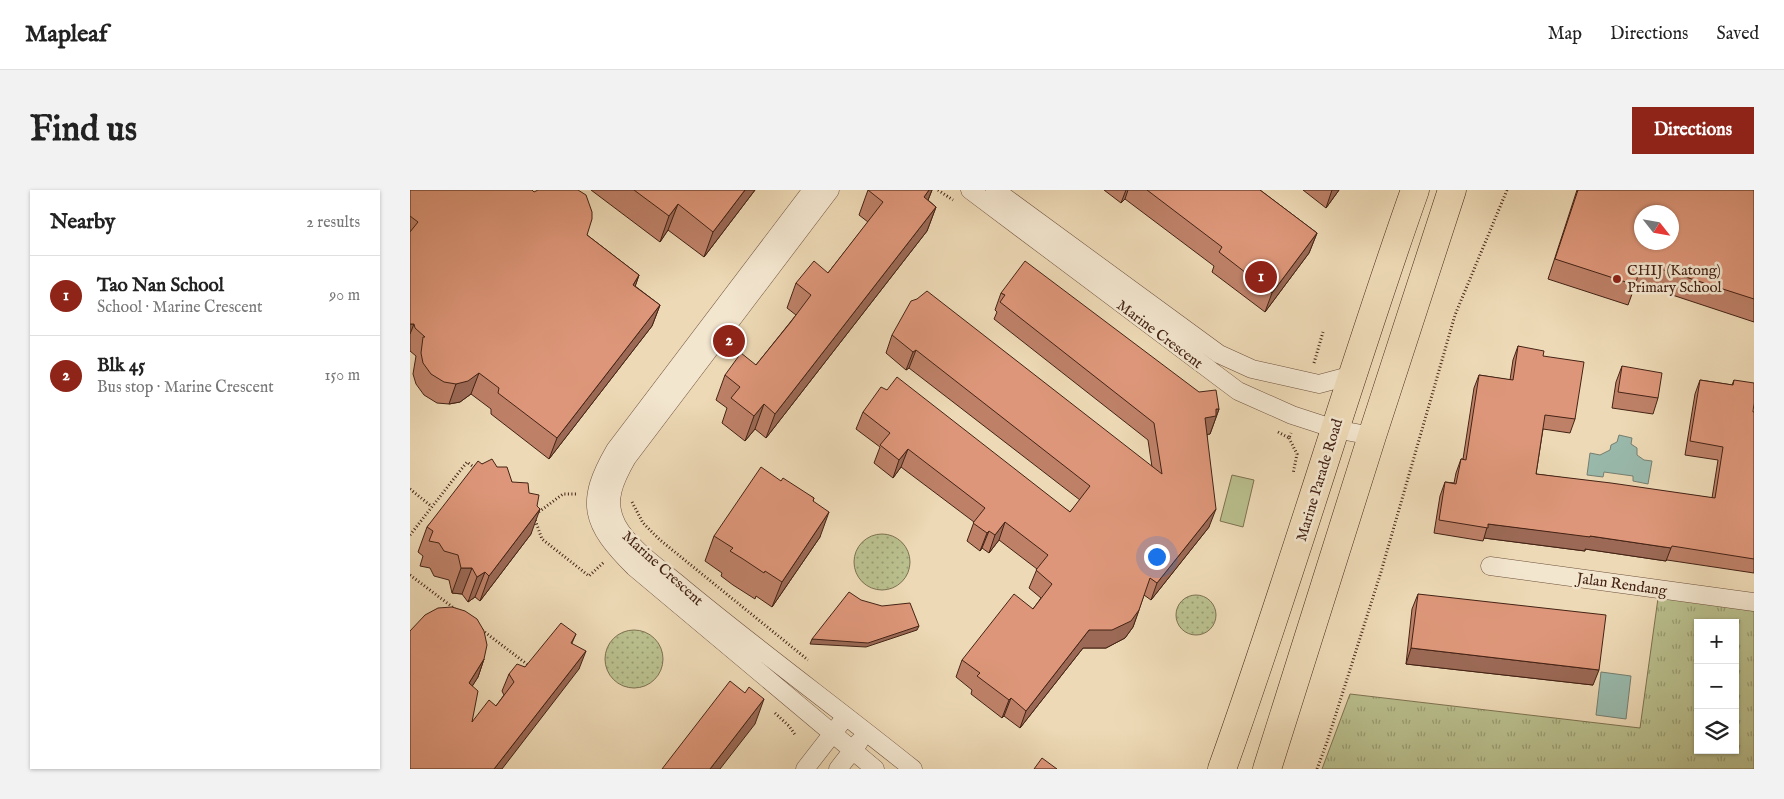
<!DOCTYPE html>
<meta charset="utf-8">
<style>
body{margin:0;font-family:"IM FELL English",serif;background:#f2f2f2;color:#222}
.controls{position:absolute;right:15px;bottom:15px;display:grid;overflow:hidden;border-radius:0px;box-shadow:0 1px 4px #0004}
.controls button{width:45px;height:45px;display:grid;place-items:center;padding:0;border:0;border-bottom:1px solid #e0e0e0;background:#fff;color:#222;font:25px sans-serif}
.compass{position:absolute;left:1224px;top:15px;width:45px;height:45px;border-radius:50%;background:#fff;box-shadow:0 1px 4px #0004;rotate:121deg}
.you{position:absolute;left:746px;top:366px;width:18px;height:18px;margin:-12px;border:4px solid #fff;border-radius:50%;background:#1a73e8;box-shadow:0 0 0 8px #1a73e833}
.badge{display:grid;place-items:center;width:32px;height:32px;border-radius:50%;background:#8f2418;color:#fff;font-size:16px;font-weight:700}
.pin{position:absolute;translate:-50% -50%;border:2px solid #fff;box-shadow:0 1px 5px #0006}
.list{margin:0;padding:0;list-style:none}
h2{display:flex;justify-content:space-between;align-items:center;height:65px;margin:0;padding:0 20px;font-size:21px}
h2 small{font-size:16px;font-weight:400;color:#767676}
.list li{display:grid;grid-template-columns:32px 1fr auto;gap:15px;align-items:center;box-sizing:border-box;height:80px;padding:0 20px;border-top:1px solid #e0e0e0}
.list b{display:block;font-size:19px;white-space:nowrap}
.list p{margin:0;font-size:16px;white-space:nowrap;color:#767676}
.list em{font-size:16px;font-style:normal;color:#767676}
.icon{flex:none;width:28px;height:28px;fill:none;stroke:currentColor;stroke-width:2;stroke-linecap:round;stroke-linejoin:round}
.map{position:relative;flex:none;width:1344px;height:579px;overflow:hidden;border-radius:0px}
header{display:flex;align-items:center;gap:30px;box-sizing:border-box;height:70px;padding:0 25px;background:#fff;border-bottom:1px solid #e0e0e0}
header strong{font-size:24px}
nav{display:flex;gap:28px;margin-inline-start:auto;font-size:18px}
.intro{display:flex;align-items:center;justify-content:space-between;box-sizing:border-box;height:120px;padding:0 30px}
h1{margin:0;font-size:35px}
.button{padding:12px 22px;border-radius:0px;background:#8f2418;color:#fff;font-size:18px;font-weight:700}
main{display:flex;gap:30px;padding:0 30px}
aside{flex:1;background:#fff;border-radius:0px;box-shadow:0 1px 4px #0004}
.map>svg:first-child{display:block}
.grass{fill:url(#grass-tufts);stroke:#7e7151;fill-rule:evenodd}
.park{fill:url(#park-dots);stroke:#7e7151}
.garden{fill:#b9bf8d;stroke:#7e7151}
.water{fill:#99baad;stroke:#777e70}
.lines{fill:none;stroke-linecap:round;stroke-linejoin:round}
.minor-casing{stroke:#6e503d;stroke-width:19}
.primary-casing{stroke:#442315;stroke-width:29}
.path{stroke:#442315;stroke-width:3;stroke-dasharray:1 2.5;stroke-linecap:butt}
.minor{stroke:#f3e6cf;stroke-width:18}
.primary{stroke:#edd9b5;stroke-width:28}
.wall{fill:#be8168;stroke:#442315}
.shaded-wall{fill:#9b6955;stroke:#442315}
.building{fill:#dd9679;stroke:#442315;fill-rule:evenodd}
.poi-dot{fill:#8f2418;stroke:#f3e6cf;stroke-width:2}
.labels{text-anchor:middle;stroke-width:5;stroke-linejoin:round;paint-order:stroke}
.poi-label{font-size:15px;fill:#442315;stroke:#f3e6cf;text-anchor:start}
.street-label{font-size:15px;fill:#442315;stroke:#f3e6cf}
</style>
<header>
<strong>Mapleaf</strong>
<nav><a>Map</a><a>Directions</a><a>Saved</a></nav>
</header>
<div class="intro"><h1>Find us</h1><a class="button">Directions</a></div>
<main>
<aside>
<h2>Nearby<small>2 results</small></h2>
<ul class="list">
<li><span class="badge">1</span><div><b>Tao Nan School</b><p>School · Marine Crescent</p></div><em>90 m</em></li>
<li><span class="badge">2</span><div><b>Blk 45</b><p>Bus stop · Marine Crescent</p></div><em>150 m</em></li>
</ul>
</aside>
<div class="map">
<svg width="1344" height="579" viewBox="0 0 1344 579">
<defs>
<pattern id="grass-tufts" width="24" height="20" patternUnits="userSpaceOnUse" patternTransform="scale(1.25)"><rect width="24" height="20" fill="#b9bf8d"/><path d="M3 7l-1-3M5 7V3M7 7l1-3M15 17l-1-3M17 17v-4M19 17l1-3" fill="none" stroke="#989b72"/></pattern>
<pattern id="park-dots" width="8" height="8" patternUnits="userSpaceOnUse" patternTransform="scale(1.25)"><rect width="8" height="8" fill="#b9bf8d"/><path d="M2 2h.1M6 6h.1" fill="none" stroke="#989b72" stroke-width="1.8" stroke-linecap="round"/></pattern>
</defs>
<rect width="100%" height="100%" fill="#edd9b5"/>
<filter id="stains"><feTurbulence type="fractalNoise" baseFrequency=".004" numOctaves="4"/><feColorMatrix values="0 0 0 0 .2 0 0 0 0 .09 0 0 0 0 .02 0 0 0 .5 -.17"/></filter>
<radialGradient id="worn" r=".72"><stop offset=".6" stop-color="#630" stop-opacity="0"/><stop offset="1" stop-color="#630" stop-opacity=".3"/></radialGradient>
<!-- grass -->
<path class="grass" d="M1249,401l95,14v164h-432l28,-75 290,34zM1288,433h37v127h-37z"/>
<!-- park -->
<path class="park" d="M444 372a28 28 0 1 1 56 0a28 28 0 1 1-56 0Z
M766 425a20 20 0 1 1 40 0a20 20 0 1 1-40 0Z
M195 469a29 29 0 1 1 58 0a29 29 0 1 1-58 0Z"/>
<!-- garden -->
<path class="garden" d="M822,285l22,5 -11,47 -23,-6z"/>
<!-- water -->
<path class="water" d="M1209,245l13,3 -1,6 6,4v7l7,5 8,1 -4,23 -15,-3v-5l-29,-4 -1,5 -16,-2 3,-22 10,2 10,-5 1,-5 6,-3z
M1191,482l30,4 -5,43 -30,-4z"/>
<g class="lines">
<!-- minor casing -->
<g class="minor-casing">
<path id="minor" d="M402,0l-197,260c-31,53 -24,74 19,117l241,202
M420,0l-203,268c-12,21 -23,43 -10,67 13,24 45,45 66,63 75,62 154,120 230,181
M560,0l268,201 54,24 43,14 37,7
M585,0l224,164 33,15 67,15 34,-9
M1080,376l264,36
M395,579l35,-45
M428,579l21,-27"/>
</g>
<!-- primary casing -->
<g class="primary-casing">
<path id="primary" d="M812,579c69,-192 125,-387 193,-579
M857,579l105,-333 80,-246"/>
</g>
<!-- path -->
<path class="path" d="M528,0l15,10
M904,173l9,-31
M868,242l11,6 2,-5
M879,248l8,16 -4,20
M0,299l21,17
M222,312l11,21 17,17 148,120
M126,324l27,-20h15
M124,327l8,22 47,37 15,-14
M0,345l57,-73 9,7
M0,385l45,34
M72,440l46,35
M365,523l14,13 7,10
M907,579l10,-27 54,-170 74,-257 52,-125"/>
<!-- minor -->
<use href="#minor" class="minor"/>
<!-- primary -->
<use href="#primary" class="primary"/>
</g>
<!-- wall -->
<path class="wall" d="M0,0l177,45 52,40 -4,11 25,19 -8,21 -103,133 -58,-45v-5l-20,-15 -11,8 -11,2 -12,-1 -13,-8 -8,-11 -3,-10 3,-18 -6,-5z
M181,0h164l-51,67 -36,-27 -8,12z
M458,0h64l-4,10 8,7 -9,24 -161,207 -11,-9 -10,12 -23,-18 5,-15 -11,-8 9,-25 31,-10 40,-50 -9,-7 9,-25 32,-10 40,-51 -9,-7z
M694,0h156l57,43 -8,20 -44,59 -53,-40 2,-6 -89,-67 -4,4z
M893,0h36l-13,18z
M1167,0h177v132l-118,-39 -8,22 -80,-26z
M591,103l218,116 -9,25h-3l2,93 -58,73 -7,-5 -11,32 -8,11 -19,10h-23l-63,80 -16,-12 -2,2 -31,-24 1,-4 -16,-13 6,-17 71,-51 8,-11 -12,-10 8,-19 -38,-29 -10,13 -7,-5 -2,3 -13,-10 7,-19 -73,-55 -8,11 -19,-15 6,-16 -24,-18 7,-17 24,-22 183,122 10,-12 -171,-132 -3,2 -20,-17 6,-18 260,132 -4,-27 -154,-121 3,-7 -2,-2z
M1108,156l25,10 32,63 -5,14 -27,-4 -7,45 176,24 6,-38 -33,-5 10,-61 5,-14 32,5 2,-5 19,32h1v161l-87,-13 -1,1 -81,-12v2l-101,-13 -1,3 -49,-8 6,-37 5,-14 9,1 2,-10 5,-14h2l11,-71 5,-13 31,5 3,-20z
M1212,176l36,32 -5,16 -41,-6 4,-26z
M72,274l15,3 15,15 19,52 -51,67 -5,-4 -7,5 -6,-8 -10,-1 -3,-13 -15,-4 -4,-8 -10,-2 3,-10 -5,-4 9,-25z
M371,291l33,17 -1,3 7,36 -48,70 -16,-11 -1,3 -22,-14 -12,-9 1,-3 -17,-12 9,-25z
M1008,404l175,91 -187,-21 6,-55z
M166,444l-4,9 7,26 -169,100 74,-110 -6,18 -6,9v36l24,-16 8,-11 -2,-4 7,-17 16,-7z"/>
<!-- shaded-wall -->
<path class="shaded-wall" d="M335,0h10l-51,67 9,-25z
M519,0h3l-8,20v-13z
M716,0h2l-3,9 -4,4z
M922,0h7l-13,18z
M268,14l-10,26 -8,12 9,-26z
M526,17l-9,24 -161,207 9,-24z
M907,43l-8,20 -44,59 7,-19z
M229,85l-7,21 1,-11z
M250,115l-8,21 -103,133 8,-21z
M0,134h4l-4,10z
M506,160l-7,18 -3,2 7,-18z
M69,183l-8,21 -11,8 -11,2 7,-20z
M354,214l-9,25 -10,12 9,-25z
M806,219h3l-9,25 -12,2 7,-18z
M498,259l-7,18 -8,11 6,-18z
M130,319l-9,25 -51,67 9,-25z
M806,319l-7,18 -58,73 6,-17z
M419,322l-9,25 -48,70 10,-25z
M595,332l-6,18 -10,13 6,-18z
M1078,334l102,12 81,12 -5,13 -81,-12v2l-101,-13z
M579,341l-7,17 -2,3 7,-18z
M51,378h11l-10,26 -10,-1z
M75,382l-10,25 -7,5 9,-25z
M729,420l-6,17 -8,11 -19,10h-23l-63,80 6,-17 63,-81z
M509,436l-2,4 -51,17 -56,-3 2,-5z
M1001,458l188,22 -6,15 -187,-21z
M176,461l-7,18 -77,100h-8z
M74,469l-6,18 -15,24 6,-18z
M601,508l-7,18 -2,2 7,-18z
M354,509l-9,25 -35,45h-10z"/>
<!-- building -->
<path class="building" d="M0,0h122l2,2 4,-2h40l8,5 6,17v7l-5,16 52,40 -6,10 27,20 -103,133 -59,-45 1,-5 -20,-15 -11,8 -12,3 -12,-2 -13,-8 -8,-11 -2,-10 2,-16h2l-10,-9 -1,-4h-4v-92l8,-10 -8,-6z
M224,0h111l-32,42 -35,-28 -9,12z
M458,0h61l-5,7 12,10 -161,207 -11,-10 -10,12 -23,-18 9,-11 -15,-12 16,-22 15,12 34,-42 21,-28 -15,-12 18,-22 14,12 55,-71z
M737,0h113l57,43 -45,60 -53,-41 3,-5z
M1168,0h176v109l-112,-36 -7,22 -80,-26zM1232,22h30v30h-30z
M615,71l174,131 17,-2 3,19h-3v7l-11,2 11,91 -59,74 -7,-5 -11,32 -8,11 -19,9h-23l-63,81 -15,-13 -2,2 -32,-24 3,-3 -18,-13 52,-66 19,15 19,-25 -16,-14 12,-15 -43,-33 -10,13 -6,-4 -2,2 -14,-10 12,-15 -77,-59 -9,11 -19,-15 10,-12 -27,-21 18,-25 6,3 10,-13 173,135 20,-26 -174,-136 -3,2 -21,-17 19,-34 6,-2 10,-8 235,183 -8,-51 -154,-121 5,-7 -4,-2z
M1108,156l26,5 -1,5 41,6 -9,57 -30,-4 -9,59 75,9 104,15 8,-51 -33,-6 10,-61 33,5 1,-5 20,3v20l-1,9h1v147l-82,-13 -1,2 -81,-12v1l-102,-13v4l-49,-8 6,-38 11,2 5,-25 5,1 13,-85 34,5z
M1212,176l40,7 -4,25 -40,-6z
M82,269l5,8h10l5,15 16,1 1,10 10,2 -2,11 3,3 -51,67 -4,-4 -8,5 -5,-9h-11l-3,-13 -14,-4 -5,-8 -10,-2 4,-10 -6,-4 51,-66 4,3z
M351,277l20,14 2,-3 31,20 -1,3 16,11 -47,70 -17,-11 -1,2 -21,-14 -13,-8 3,-3 -19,-12z
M439,402l12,8 21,6 28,-3 9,23 -51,17 -56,-4z
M1008,404l188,21 -7,55 -188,-22z
M42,417l13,4 12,8 7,12 3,14 -3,14 -15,24 9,8 -6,31 17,-22 7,6 18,-24 -5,-8 8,-10 8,3 36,-44 15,11 -5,9 15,8 -92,118h-84v-138l15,-16 13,-7z
M320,491l15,12 4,-6 15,12 -54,70h-48z
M632,568l15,11h-23z"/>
<!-- markers -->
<circle class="poi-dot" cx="1207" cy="89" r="5"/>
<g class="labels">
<!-- poi labels -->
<g class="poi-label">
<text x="1217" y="85">CHIJ (Katong)<tspan x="1217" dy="17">Primary School</tspan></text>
</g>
<!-- street labels -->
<g class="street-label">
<text transform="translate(750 144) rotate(37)" y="5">Marine Crescent</text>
<text transform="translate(909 290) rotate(-73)" y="5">Marine Parade Road</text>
<text transform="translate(253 378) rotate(42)" y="5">Marine Crescent</text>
<text transform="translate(1212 394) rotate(8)" y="5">Jalan Rendang</text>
</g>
</g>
<rect width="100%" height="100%" filter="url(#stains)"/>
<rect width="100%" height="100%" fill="url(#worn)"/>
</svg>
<div class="controls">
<button>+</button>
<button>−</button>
<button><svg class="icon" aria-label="layers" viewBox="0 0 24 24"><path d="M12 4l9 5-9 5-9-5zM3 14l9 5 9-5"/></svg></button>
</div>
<svg class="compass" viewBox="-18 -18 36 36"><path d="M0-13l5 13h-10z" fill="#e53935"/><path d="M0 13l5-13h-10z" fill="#767676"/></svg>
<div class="you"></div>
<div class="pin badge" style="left:851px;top:87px">1</div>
<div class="pin badge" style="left:319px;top:151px">2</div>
</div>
</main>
